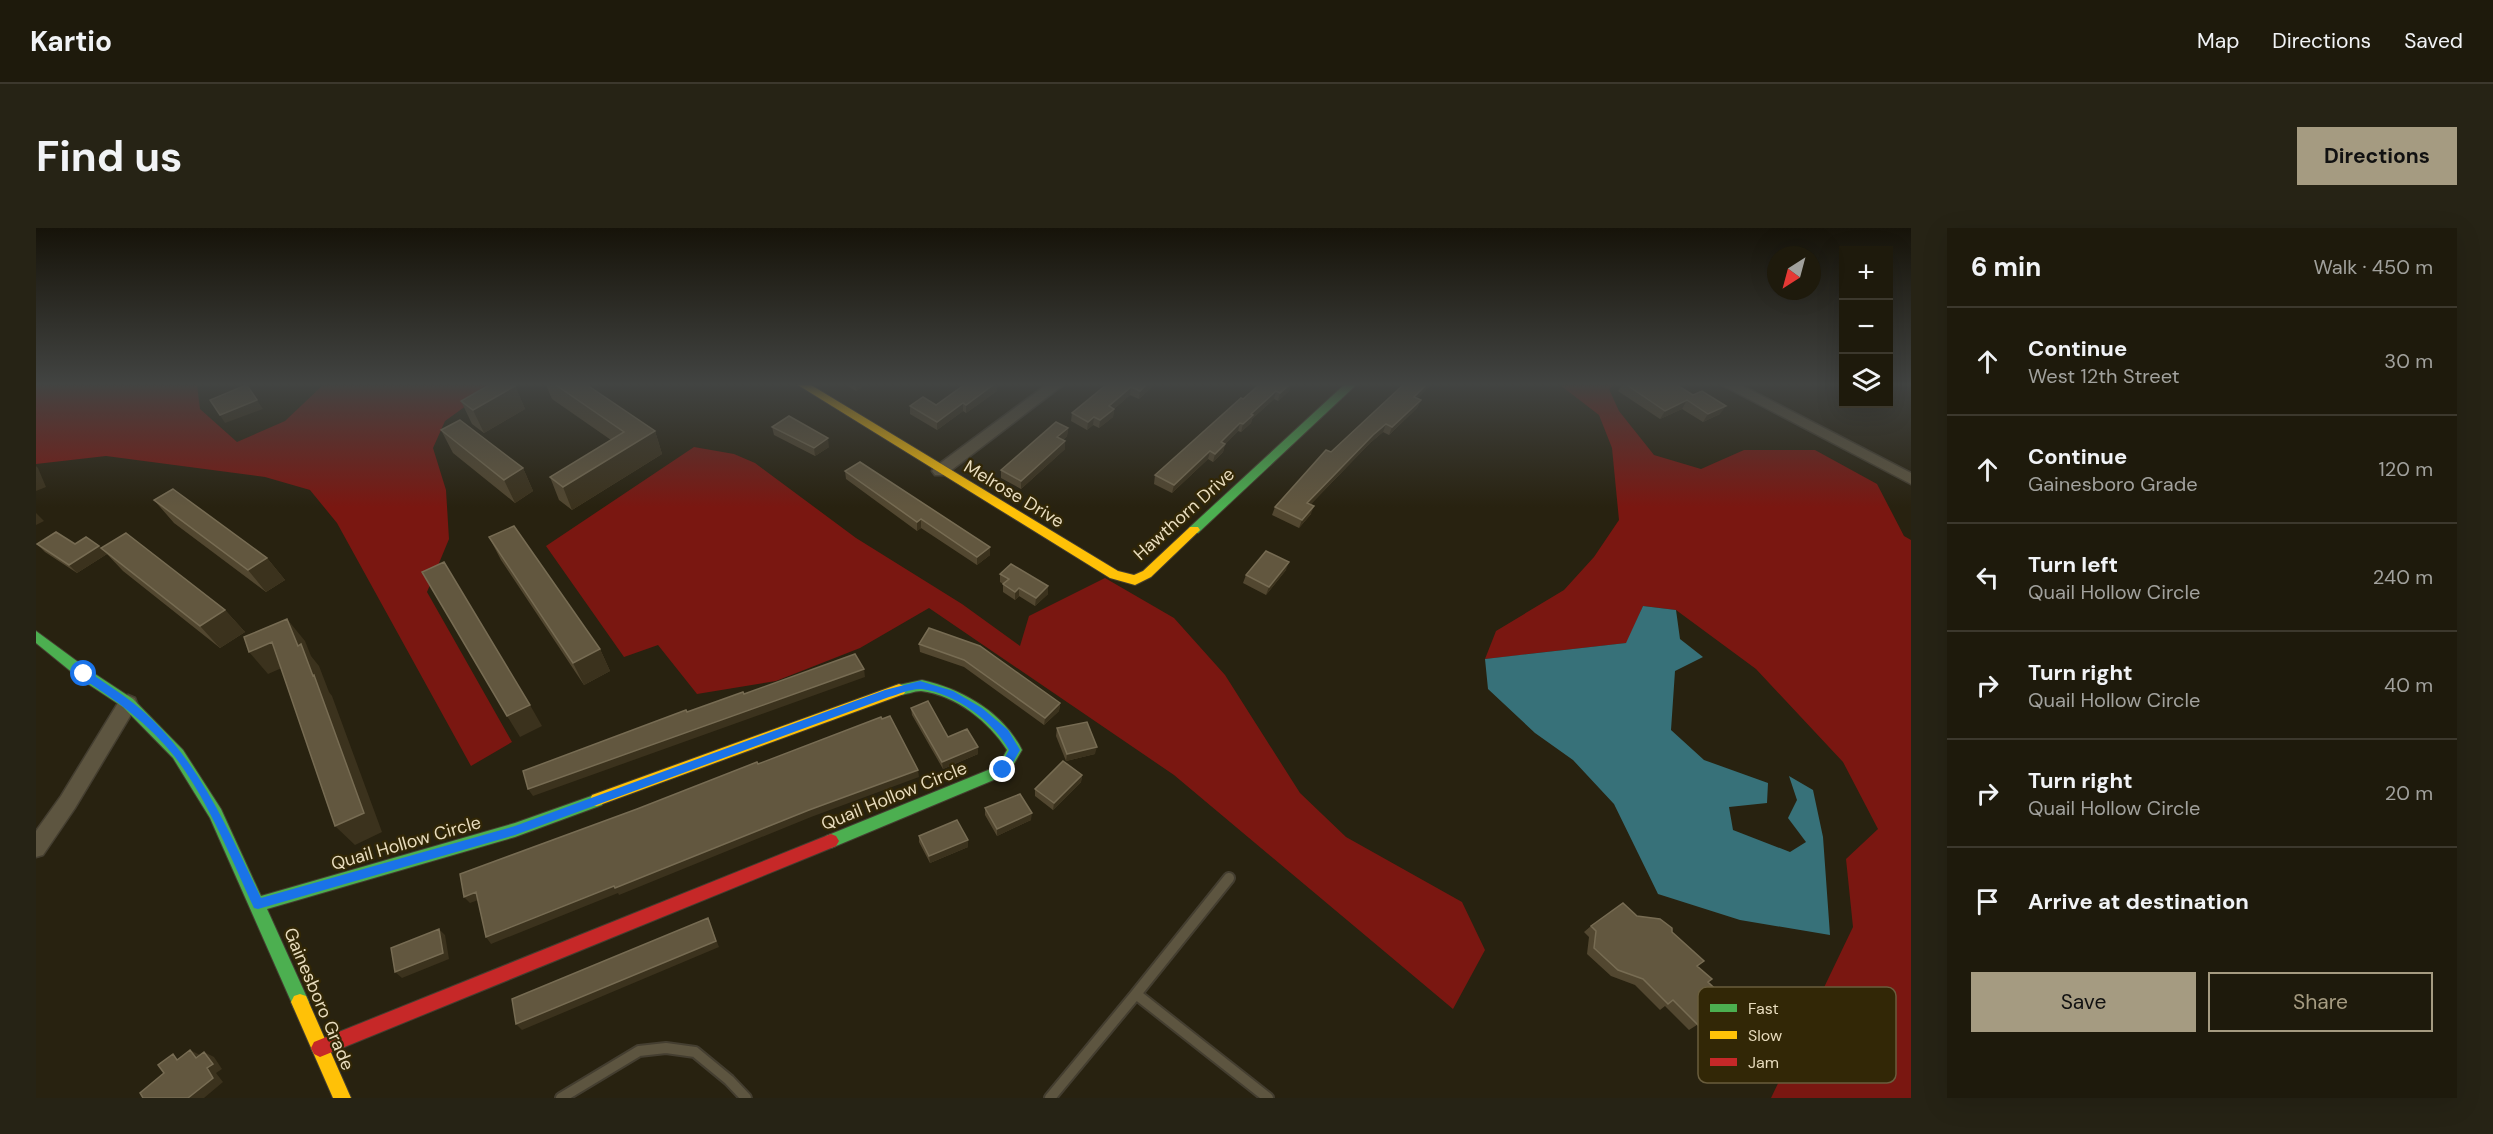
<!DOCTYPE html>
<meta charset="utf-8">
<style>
body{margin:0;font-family:"DM Sans",sans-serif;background:#262315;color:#f1f3f6}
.controls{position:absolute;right:18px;top:18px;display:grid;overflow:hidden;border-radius:0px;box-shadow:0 6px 24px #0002}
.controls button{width:54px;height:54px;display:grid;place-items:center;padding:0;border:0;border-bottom:2px solid #3c382d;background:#1e1a0c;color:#f1f3f6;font:30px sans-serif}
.compass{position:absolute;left:1731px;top:18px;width:54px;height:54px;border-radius:50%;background:#1e1a0c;box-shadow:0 6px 24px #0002;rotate:216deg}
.stop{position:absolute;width:18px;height:18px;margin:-14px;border:4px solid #1a73e8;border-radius:50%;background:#fff}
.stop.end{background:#1a73e8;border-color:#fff;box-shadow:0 2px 6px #0008}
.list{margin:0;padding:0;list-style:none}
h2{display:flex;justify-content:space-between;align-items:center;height:78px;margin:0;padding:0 24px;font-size:26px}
h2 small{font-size:20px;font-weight:400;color:#a1a19d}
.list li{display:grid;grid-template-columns:39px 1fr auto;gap:18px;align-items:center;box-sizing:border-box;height:108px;padding:0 24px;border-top:2px solid #3c382d}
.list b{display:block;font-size:22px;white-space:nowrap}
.list p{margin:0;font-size:20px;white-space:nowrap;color:#a1a19d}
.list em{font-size:20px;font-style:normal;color:#a1a19d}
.actions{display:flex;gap:12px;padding:18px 24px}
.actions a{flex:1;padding:14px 0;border:2px solid #a59b81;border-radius:0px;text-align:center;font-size:21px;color:#a59b81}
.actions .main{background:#a59b81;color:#111}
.icon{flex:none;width:33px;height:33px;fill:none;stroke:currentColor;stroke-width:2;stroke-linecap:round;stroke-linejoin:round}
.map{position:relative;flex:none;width:1875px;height:870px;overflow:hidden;border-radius:0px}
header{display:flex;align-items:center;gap:36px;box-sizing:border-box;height:84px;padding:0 30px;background:#1e1a0c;border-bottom:2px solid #3c382d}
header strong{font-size:28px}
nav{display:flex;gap:33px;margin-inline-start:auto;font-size:21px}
.intro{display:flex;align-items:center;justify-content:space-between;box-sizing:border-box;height:144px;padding:0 36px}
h1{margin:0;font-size:42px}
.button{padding:15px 27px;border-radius:0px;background:#a59b81;color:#111;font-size:21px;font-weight:700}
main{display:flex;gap:36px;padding:0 36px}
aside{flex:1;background:#1e1a0c;border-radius:0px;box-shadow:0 6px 24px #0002}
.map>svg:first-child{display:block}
.green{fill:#7a1711}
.water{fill:#377179}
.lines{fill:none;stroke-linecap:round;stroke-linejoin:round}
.lane-casing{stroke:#443e30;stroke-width:14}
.street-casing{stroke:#443e30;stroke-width:3}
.fast-casing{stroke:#443e30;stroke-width:2}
.slow-casing{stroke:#443e30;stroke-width:2}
.jam-casing{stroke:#443e30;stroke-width:2}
.lane{stroke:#5d5540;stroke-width:10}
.street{fill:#5d5540;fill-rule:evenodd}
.fast{fill:#4caf50;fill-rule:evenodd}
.slow{fill:#ffc107;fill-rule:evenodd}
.jam{fill:#c62828;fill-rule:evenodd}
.wall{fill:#524730}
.shaded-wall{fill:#3b321d}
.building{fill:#62573f;stroke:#776c53;stroke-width:1.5}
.route{fill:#1a73e8}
.labels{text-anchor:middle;stroke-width:4.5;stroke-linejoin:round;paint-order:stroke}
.street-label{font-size:18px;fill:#e8dcbe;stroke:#322706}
.key{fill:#322706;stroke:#695d3d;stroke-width:1.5}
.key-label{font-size:16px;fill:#e8dcbe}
</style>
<header>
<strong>Kartio</strong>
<nav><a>Map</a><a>Directions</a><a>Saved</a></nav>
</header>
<div class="intro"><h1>Find us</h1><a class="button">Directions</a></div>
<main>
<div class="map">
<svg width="1875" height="870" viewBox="0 0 1875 870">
<rect width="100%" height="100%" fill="#282210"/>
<!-- green -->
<path class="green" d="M0,157h161l3,24 37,33 48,-21 38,-36h184l-19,5 -43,31 -12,27 13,42 3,49 -22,53 85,150 -41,24 -134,-243 -27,-33 -45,-13 -159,-21 -70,8z
M1524,157h54l-5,4 10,22 35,44 47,14 43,-19h71l62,34 27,52 7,4v558h-140l82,-171 -7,-68 32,-30 -35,-67 -87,-93 -80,-59 -33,-4 -16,37 -142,16 11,-28 68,-41 30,-33 25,-37 -7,-72 -13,-33z
M658,219l40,7 21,9 101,75 106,66 58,42 9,-30 76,-38 69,40 51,57 75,118 46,44 116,65 23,48 -32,59 -279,-234 -245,-167 -69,40 -84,33 -79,13 -39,-49 -34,12 -78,-111z"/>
<!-- water -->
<path class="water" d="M1607,378l33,4 4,29 23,18 -28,14 -4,59 33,30 64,23 -1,20 -38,4 4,23 57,22 16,-10 -18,-24 9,-18 -8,-24 24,14 10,47 7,98 -90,-15 -82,-26 -44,-90 -41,-44 -38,-27 -47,-44 -3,-30 141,-16z"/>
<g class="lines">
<!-- lane casing -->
<g class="lane-casing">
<path id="lane" d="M1100,766l93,-116
M525,870l78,-47 27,-3 29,4 34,28 17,18
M1014,870l86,-104 132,104"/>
</g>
<!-- street casing -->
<g class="street-casing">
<path id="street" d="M1010,157h17l-118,90h-10l-3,-4 3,-4z
M1686,157h19l170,88v11z
M92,467l7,3 2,5 -2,5 -60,100 -32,47 -7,2v-26l25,-35 60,-98z"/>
</g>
<!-- fast casing -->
<g class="fast-casing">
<path id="fast" d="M1308,157h12l-158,148h-8l-2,-3 2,-3z
M0,403l53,39 44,29 50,51 38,59 40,87 254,-73 82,-29 5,1 2,5 -2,5 -87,32 -248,72 42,93 -3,6 -6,2 -6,-2 -84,-190 -37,-60 -50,-51 -44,-29 -43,-35z
M886,452c40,9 81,32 100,70l-14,24 -172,72 -5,2 -5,-2 -3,-5 3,-5 172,-70 9,-16c-18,-28 -51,-55 -86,-59 -9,0 -18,6 -27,3l-2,-4 2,-4z"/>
</g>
<!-- slow casing -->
<g class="slow-casing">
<path id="slow" d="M762,157h13l307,186 16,4 9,-4 47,-44h8l2,3 -49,47 -16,8 -25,-7z
M863,456l5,2 2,4 -2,4 -307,112 -5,-1 -2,-5 2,-5z
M264,766l6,2 45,102h-18l-42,-96 3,-6z"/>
</g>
<!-- jam casing -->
<g class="jam-casing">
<path id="jam" d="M795,606l5,2 3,5 -3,5 -516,211 -6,-3 -3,-6 3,-6z"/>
</g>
<!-- lane -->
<use href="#lane" class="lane"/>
<!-- street -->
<use href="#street" class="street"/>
<!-- fast -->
<use href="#fast" class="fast"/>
<!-- slow -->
<use href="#slow" class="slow"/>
<!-- jam -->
<use href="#jam" class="jam"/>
</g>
<!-- wall -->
<path class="wall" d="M510,157h41l68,46 7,23 -90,56 -13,-10 -9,-23 61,-37 -59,-41z
M810,157h19l-9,6z
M1070,157h48l-15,14 -9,-4 -16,14 -1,8 -14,11 -6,-3 -6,5 -16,-9 1,-8z
M1223,157h32l-2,6 -11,10 -4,-2 -22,20 -1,4 -10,9 -3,-1 -13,13 -2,8 -10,10 -5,-3 -36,34 -18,-9 1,-9z
M1586,157h55l43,29 -17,8 -21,-13 -22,10 -42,-28z
M479,158l10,23 -41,24 -12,-9 -11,-23z
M961,163l-31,22 -3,-2 -26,19 -27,-16v-8l26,-1z
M1382,170l3,2 -4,8 -28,27 -6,-3 -13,11 -59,61v10l-12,14 -27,-13 3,-8 56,-55z
M736,199l57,20 -14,9 -41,-21z
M1032,200l-1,8 -4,4 2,9 -44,40 -20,-11v-8z
M405,202l82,38 10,23 -18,12 -62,-50z
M809,243l145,76v8l-13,10 -56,-37 -4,3 -71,-52z
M118,272l113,58 18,22 -19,12 -92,-69z
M453,309l111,112 10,22 -26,14 -83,-125z
M1,316h38l24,2 2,2 124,62 20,22 -25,16 -97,-77 -16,-17 -30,19 -32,-21z
M1250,342l-20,25 -23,-12 3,-8z
M964,346l48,20 -13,12 -16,-10 -4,4 -12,-8v-8l-3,-2z
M893,400l131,75 -1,8 -15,14 -80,-58 -44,-15 -1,-8z
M875,480l37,29 30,17 -35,15 -31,-54z
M1021,500l38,26 -29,7 -10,-25z
M1046,547l-1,7 -28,28 -18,-14v-7z
M949,580l46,12 -34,16 -12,-21z
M883,608l49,11 -38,16 -11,-21z
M1601,688l35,16 25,34 11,16 4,37 -9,5 -3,-1 -11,7 -24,-24 -5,4 -25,-25 -24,-9 -24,-22 2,-17 -5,-5 7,-6z"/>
<!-- shaded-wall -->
<path class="shaded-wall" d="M819,157h10l-9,6z
M957,157h4v6l-31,22v-8z
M1110,157h8l-15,14 1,-8z
M1251,157h4l-2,6 -11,10 2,-8z
M1390,157h5l-20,20 3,-8z
M479,158l10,23 -41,24 -11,-23z
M1095,159l-1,8 -16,14 -1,8 -14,11 1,-8 9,-14z
M1240,163l-2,8 -22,20 -1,4 -10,9 2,-8 8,-10z
M221,172l6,9 -38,14 -5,-8z
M1385,172l-4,8 -28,27 3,-8z
M1651,172l-5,9 -22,10 5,-8z
M927,175v8l-26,19v-8z
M1690,178l-6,8 -17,8 5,-8z
M1058,189l-1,8 -6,5 1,-8z
M1204,195l-2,8 -13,13 -2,8 -10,10 2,-8 6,-12z
M1350,196l-3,8 -13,11 -66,68 3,-8 66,-68z
M1032,200l-1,8 -10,9v-8z
M619,203l7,23 -90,56 -9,-23z
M792,210l1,9 -14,9 -1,-8z
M1029,213v8l-44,40v-8z
M1174,223l-2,8 -36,34 2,-8z
M0,238l2,2 8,19 -10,4z
M487,240l10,23 -18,12 -11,-23z
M1278,278l-3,8 -12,14 3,-8z
M0,285l8,8 -8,4z
M885,291v9l-4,3v-9z
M63,318l8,8 -30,19 -8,-8z
M954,319v8l-13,10v-8z
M231,330l18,22 -19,12 -18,-22z
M1253,334l-3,8 -20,25 3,-8z
M1012,358v8l-13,12 1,-8z
M983,360v8l-4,4v-8z
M189,382l20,22 -25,16 -20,-22z
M251,391l18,22 6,15 8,10 10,26 3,4 50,136 -27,13 -20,-19 -22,-150 -15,-30z
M236,414l19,22 -23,10 -19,-22z
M564,421l10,22 -26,14 -11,-22z
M828,441l1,8 -332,119 -5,-7z
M1024,475l-1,8 -15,14 1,-7z
M494,477l12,21 -22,11 -13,-21z
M942,519v7l-35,15 -1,-7z
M1061,519l-2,7 -29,7 1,-7z
M882,542l1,7 -108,40 -192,78 -1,-2 -127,51 -5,-7 323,-127z
M1046,547l-1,7 -28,28 1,-7z
M996,585l-1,7 -34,16v-7z
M932,612v7l-38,16 -1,-7z
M440,664l5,7 -11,4 -6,-6z
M672,690l11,29 -197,83 -6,-6z
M403,701l6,6 4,24 -47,19 -7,-6z
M154,822l10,5 -4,3z
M168,824l10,5 8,12 -6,4 7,9 -19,16h-16l19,-30z"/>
<!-- building -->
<path class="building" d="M210,157h1l10,15 -37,15 -10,-15z
M453,157l26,1 -42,24 -12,-9z
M520,157h31l68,46 -92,56 -13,-10 74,-45z
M928,157h29l-27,20 -3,-2 -26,19 -27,-16 13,-9 13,8z
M1070,157h40l-6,6 -9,-4 -22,19 5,3 -14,11 -6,-3 -6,5 -16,-9z
M1223,157h30l-9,8 -4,-2 -25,23 2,1 -10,9 -3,-1 -19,19 4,2 -10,10 -5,-3 -36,34 -19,-10 86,-77 2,1z
M1367,157h23l-12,12 7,3 -29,27 -6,-3 -13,11 -66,68 7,3 -12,14 -27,-13 51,-57 5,2z
M1591,157h50l16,10 9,-4 24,15 -18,8 -21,-14 -22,11z
M753,188l39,22 -14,10 -42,-21z
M424,192l63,48 -19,12 -63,-50z
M1020,194l12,6 -11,9 8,4 -44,40 -20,-11z
M824,234l130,85 -13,10 -56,-38 -4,3 -72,-51z
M137,261l94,69 -19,12 -94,-70z
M478,298l86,123 -27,14 -84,-126z
M20,304l19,12 11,-7 13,9 -30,19 -32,-21z
M90,305l99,77 -25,16 -99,-78z
M1230,323l23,11 -20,25 -23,-12z
M408,334l86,143 -23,11 -85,-144z
M975,336l37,22 -12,12 -17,-10 -4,4 -12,-8 6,-5 -9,-5z
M251,391l11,27 3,-2 12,32 1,-1 50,138 -29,13 -63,-184 -23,10 -5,-15z
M893,400l51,18 80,57 -15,15 -81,-58 -45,-16z
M819,426l9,15 -336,120 -5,-18 163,-61 1,2 56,-20 1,2z
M892,473l20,36 19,-8 11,18 -36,15 -31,-54z
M854,488l28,54 -109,40 -194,78 -1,-2 -128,51 -10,-45 -12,5 -4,-23 177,-65 120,-47 1,2 123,-47 1,2z
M1051,494l10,25 -30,7 -10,-26z
M1027,533l19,14 -28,28 -19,-14z
M984,566l12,19 -35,16 -12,-21z
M921,592l11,20 -39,16 -10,-20z
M1587,675l14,13 23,3 12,9v4l32,29 -7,5 15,13 -4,3 22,21 -18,16 -4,-2 -10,8 -25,-25 -5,4 -25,-25 -25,-9 -24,-22 2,-17 -5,-5z
M672,690l8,23 -200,83 -4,-25z
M403,701l4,24 -48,19 -4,-24z
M154,822l6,8 8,-6 9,12 -6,4 6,10 -25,20h-45l-3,-5 24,-20 -6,-8 15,-11 4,6z"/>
<!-- sky -->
<linearGradient id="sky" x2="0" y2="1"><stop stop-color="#161309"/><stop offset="0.56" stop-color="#424442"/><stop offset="1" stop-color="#424442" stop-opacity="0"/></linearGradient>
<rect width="1875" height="279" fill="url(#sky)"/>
<!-- route -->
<path class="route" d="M48,442c9,4 18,11 27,17 78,50 111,130 150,211l254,-72 370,-136 35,-9 33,10 29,17 26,22 12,20 -13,23h-8l-1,-3 11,-20c-16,-29 -53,-56 -87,-61 -10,-1 -23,5 -33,8l-374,138 -257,74 -4,-1c-22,-48 -47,-110 -79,-151 -26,-33 -60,-58 -95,-80l-1,-3z"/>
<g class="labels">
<!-- street labels -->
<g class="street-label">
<text transform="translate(978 266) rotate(31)" y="6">Melrose Drive</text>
<text transform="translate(1148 286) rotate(-42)" y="6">Hawthorn Drive</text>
<text transform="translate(858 568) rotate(-22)" y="6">Quail Hollow Circle</text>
<text transform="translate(370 615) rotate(-16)" y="6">Quail Hollow Circle</text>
<text transform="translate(283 771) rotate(67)" y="6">Gainesboro Grade</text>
</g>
</g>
<!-- legend -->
<rect x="1662" y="759" width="198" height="96" rx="9" class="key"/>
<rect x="1674" y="776" width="27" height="8" fill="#4caf50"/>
<rect x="1674" y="803" width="27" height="8" fill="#ffc107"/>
<rect x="1674" y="830" width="27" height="8" fill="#c62828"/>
<g class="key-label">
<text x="1712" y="786">Fast</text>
<text x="1712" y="813">Slow</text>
<text x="1712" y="840">Jam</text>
</g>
</svg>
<div class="controls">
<button>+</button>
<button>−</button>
<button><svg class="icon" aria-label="layers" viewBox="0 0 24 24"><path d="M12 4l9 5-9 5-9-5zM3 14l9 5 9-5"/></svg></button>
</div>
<svg class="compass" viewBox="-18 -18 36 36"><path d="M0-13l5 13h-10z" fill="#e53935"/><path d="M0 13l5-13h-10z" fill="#a1a19d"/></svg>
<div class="stop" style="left:48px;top:446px"></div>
<div class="stop end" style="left:967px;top:542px"></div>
</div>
<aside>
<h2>6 min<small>Walk · 450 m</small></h2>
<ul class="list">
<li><svg class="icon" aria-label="ahead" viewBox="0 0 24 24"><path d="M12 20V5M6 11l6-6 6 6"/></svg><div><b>Continue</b><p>West 12th Street</p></div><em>30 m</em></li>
<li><svg class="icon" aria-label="ahead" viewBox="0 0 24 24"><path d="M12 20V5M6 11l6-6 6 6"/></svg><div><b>Continue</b><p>Gainesboro Grade</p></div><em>120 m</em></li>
<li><svg class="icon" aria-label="left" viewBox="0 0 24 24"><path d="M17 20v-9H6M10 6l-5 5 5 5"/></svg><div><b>Turn left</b><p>Quail Hollow Circle</p></div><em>240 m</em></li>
<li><svg class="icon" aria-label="right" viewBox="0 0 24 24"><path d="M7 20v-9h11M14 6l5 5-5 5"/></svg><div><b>Turn right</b><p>Quail Hollow Circle</p></div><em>40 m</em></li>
<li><svg class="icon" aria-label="right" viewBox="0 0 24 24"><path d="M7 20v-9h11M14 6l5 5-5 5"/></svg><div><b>Turn right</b><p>Quail Hollow Circle</p></div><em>20 m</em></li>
<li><svg class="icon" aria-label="arrive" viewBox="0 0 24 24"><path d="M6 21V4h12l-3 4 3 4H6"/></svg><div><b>Arrive at destination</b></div></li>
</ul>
<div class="actions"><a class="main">Save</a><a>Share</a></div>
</aside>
</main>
